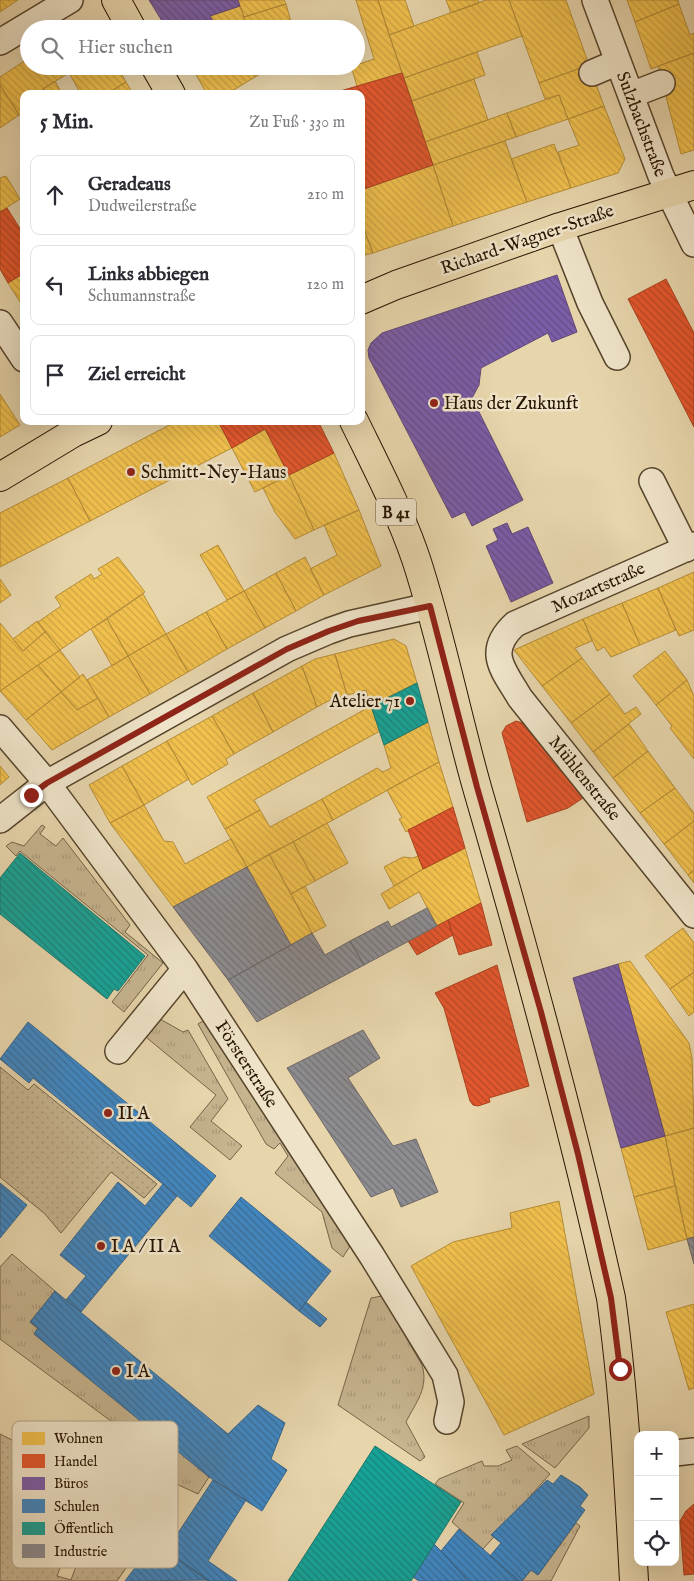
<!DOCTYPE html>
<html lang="de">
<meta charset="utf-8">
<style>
body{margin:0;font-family:"IM FELL English",serif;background:#f7f7f7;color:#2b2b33}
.controls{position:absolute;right:15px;bottom:15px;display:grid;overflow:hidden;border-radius:10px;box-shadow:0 5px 20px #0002}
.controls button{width:45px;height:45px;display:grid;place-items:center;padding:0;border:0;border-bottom:1px solid #e1e1e2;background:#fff;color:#2b2b33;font:25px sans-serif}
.stop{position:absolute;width:15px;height:15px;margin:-11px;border:4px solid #8f2418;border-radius:50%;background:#fff}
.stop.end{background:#8f2418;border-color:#fff;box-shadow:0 1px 5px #0008}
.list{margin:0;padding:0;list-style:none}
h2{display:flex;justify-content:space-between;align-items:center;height:65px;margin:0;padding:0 20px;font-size:21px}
h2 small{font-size:16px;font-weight:400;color:#7c7c81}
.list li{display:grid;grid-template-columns:32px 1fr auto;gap:15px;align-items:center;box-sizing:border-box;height:80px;margin:0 10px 10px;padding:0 10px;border:1px solid #e1e1e2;border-radius:10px}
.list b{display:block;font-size:19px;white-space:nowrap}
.list p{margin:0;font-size:16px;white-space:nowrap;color:#7c7c81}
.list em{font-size:16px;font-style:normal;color:#7c7c81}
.icon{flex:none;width:28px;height:28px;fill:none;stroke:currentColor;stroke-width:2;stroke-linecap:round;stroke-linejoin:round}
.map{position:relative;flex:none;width:694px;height:1581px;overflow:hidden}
.search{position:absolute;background:#fff;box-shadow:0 5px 20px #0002;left:20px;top:20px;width:345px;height:55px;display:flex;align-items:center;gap:12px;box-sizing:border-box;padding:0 18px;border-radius:28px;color:#7c7c81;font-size:19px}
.panel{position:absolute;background:#fff;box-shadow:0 5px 20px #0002;left:20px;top:90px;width:345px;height:335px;border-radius:10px}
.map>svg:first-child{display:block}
.grass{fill:url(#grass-tufts);stroke:#766448}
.park{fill:url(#park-dots);stroke:#766448}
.homes{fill:url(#homes-back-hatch);stroke:#b58d37}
.shops{fill:url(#shops-back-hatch);stroke:#ab4320}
.offices{fill:url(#offices-back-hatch);stroke:#624875}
.schools{fill:url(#schools-back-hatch);stroke:#38658a}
.public{fill:url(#public-back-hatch);stroke:#1c786a}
.industry{fill:url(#industry-back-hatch);stroke:#6e6866}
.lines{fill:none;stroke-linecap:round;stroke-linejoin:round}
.minor-casing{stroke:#56442b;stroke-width:28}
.major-casing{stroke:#261300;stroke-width:30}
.minor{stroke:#efe4c9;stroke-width:25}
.major{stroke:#e7d5ac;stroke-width:28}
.route{stroke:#8f2418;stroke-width:6}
.poi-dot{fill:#8f2418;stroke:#efe4c9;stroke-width:2}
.labels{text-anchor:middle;stroke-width:5;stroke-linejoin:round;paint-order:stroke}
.shield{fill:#efe4c9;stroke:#62523c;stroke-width:1}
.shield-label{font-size:16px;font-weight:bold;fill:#261300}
.street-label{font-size:18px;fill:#261300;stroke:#efe4c9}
.poi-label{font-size:18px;fill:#261300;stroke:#efe4c9;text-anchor:start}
.key{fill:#efe4c9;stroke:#b3a58d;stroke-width:1}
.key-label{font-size:14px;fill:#261300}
</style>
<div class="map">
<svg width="694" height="1581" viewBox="0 0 694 1581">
<defs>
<pattern id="grass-tufts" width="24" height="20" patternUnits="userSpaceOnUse" patternTransform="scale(1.25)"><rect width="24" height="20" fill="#c6b48f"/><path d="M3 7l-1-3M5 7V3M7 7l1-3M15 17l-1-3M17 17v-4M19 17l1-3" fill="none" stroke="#aa9a7a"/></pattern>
<pattern id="park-dots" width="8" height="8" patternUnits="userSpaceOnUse" patternTransform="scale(1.25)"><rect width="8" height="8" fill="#c6b48f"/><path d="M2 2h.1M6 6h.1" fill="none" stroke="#aa9a7a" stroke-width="1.8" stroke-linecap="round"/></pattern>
<pattern id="homes-back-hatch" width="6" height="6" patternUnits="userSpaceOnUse" patternTransform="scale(1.25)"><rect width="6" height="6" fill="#f2c14e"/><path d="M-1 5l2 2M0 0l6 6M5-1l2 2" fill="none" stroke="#cfa542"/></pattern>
<pattern id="shops-back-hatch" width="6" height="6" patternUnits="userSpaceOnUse" patternTransform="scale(1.25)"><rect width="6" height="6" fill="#e4572e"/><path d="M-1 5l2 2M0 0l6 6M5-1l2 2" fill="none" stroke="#b94725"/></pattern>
<pattern id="offices-back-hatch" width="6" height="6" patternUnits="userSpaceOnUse" patternTransform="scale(1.25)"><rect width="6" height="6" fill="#7b5ea7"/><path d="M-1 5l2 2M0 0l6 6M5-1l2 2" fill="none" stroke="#654c86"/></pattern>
<pattern id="schools-back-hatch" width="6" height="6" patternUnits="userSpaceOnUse" patternTransform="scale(1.25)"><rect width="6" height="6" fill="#3f88c5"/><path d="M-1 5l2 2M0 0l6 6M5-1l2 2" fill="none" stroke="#356e9e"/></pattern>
<pattern id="public-back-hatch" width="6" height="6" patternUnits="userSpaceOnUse" patternTransform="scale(1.25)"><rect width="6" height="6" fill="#17a398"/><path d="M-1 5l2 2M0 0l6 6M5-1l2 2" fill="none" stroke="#15847a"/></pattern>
<pattern id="industry-back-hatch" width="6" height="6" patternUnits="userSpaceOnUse" patternTransform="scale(1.25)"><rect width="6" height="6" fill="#8d8d92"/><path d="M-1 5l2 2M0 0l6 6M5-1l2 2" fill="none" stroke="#737275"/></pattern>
</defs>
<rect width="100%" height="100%" fill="#e7d5ac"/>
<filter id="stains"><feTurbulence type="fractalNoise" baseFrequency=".004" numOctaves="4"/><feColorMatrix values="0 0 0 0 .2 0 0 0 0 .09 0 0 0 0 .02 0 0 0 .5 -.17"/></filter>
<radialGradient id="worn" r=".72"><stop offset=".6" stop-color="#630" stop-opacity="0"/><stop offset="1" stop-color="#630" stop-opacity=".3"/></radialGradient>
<!-- grass -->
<path class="grass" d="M42,825l3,2 -5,7 16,12 7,-8 67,87 -5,7 38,31 -39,49 -12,-10 36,-47 -128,-104 -4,5 -10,-10 6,-4 12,4z
M160,1019l23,13 5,-2 40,69 -17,22 31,25 -12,14 -40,-33 26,-32 -75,-62z
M203,1021l101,143 48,79 -9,14 -11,-9 -10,-36 -47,-39 13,-17 -8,-13 -6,6 -8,-5 -68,-120z
M12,1254l43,37 -25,31 179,155 -11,17 -41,-19 8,-14 -165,-122v-72z
M382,1296l40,69c7,23 -6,37 -16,57l19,35 -5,4 -82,-56 33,-107z
M589,1416v12l-34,40 -33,-24z
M517,1446l33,28 -67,75 -31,-27 12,-19 -29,-19 4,-5 43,-18 2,5h14l14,-6 -6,-10z
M576,1523l4,3 -29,55h-29l9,-11 7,5z"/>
<!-- park -->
<path class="park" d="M0,1067l28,23 6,-6 123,100 -13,14 -33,-26 -50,61 -16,-19 -45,-37z
M0,1434l85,42 -9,23 9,3 -28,74 14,4 16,-44 16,-27 54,19 -8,11 -2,-1 -30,43h-117z"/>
<!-- homes -->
<path class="homes" d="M0,0h18l-18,12z
M238,0h46l2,4 -42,13z
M356,0h22l24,73 -45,13 -6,-20h5v-1l18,-6z
M378,0h27l9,26 -25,9z
M446,0h32l1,3 -28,10z
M486,0h23l13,36 -118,42 -15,-43z
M509,0h57l23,65 -50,18z
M627,0h51l1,4 -44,18z
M286,4l7,25h-45l-4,-12z
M679,4l11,31 4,-2v20l-43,16 -16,-47z
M240,6l8,23h-31l-7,-13z
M86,23l6,2 3,4h-19z
M477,52l8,23 -73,26 -8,-23z
M694,53v97l-13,4 -23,-88z
M29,58v8h51l-37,23v5h-19v28l-24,-37v-8z
M589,65l15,41 -36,13 -9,-24 -14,4 -6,-16z
M80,66h37l9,16 -19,12h-26l-12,-21z
M191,66h57l7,11 -28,17h-20z
M248,66h24l1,1 -18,10z
M474,79l14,41 -63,22 -13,-41z
M55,81l7,13h-19v-5z
M126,82l7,12h-26z
M0,85l19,30 -19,13z
M559,95l9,24 -52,18 -9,-24z
M604,106l21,53 -7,14 -47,15 -13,-36 21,-7 -11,-26z
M507,113l9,24 -83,28 -8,-23z
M505,141l22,61 -74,24 -20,-61z
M554,144l17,44 -44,14 -16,-43z
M433,165l20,61 -80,27 -12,-32v-31z
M6,176l14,23 -20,13v-34z
M361,221l12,32 -12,3z
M24,273v35l-16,-25z
M0,394l20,31 -20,12z
M177,421h41l14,27 -142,73 -22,-43z
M265,429l24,46 -34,17 -23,-44z
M334,453l25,57 -45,20 -25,-55z
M289,475l25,55 -19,9 -20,-27 -12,-24z
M68,478l22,43 -90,46v-54z
M359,510l22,56 -57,29 -14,-26 27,-14 -13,-30z
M218,545l26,46 -17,9 -27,-45z
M118,557l27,35 -85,58 -22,-28 23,-16 -6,-9 36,-23 3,5 8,-5 -4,-5z
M305,557l19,38 -28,16 -20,-38z
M694,572v58l-15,6 -21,-48z
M276,573l20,38 -31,17 -21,-37z
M0,579l11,16 -11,8z
M658,588l18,42 -36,15 -18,-42z
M244,591l21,37 -38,21 -21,-37z
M143,594l23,40 -38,22 -21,-37z
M622,603l18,42 -29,12 -7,-10 -7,4 -14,-32z
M206,612l21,37 -39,23 -22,-38z
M107,619l21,37 -16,10 -21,-37z
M583,619l9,22 -17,7 7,10 -40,28 -28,-36z
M37,621l8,11 -22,19 -10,-12z
M0,623l23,28 22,-19 15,18 -60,41z
M166,634l22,38 -38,22 -22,-38z
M394,639l12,7 11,37 -46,23 -5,-16 -19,5 -12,-41z
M60,650l20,27 -19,15 -23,-27z
M665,651l22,29 -31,25 -23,-29z
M335,654l12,41 -15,4 -15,8 -15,-41 13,-7z
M128,656l22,38 -41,23 -22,-37z
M582,658l28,36 -39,29 -29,-37z
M38,665l23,27 -35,28 -26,-29z
M302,666l15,41 -44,25 -20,-39z
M83,674l15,24 -21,12 -16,-18z
M687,680l7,16v63l-24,-31 2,-2 -16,-21z
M61,692l16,18 21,-12 11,19 -57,33 -26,-30z
M253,693l20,39 -39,22 -22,-38z
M610,694l15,20 11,-7 5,7 -48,38 -22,-29z
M371,706l9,25 -126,69 6,10 -35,19 -18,-32z
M212,716l22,38 -8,5 2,5 -36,21 -25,-44z
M428,722l11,40 -106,58 -11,-21 55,-31 6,4 8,-4 -7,-23z
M629,724l19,27 -35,27 -20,-26z
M167,741l22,38 -45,26 -22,-39z
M648,751l27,37 -35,25 -27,-35z
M439,762l14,45 -47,25 -7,-13 3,-1 -15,-28z
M0,766l9,11 -9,8z
M122,766l22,39 -34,18 -21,-38z
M675,788l19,25v8l-30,23 -24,-31z
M322,799l11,21 -86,47 -22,-38 35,-19 10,17z
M144,805l20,36 9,1 12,22 46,-25 16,28 -74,40 -63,-84z
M694,821v49l-6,5 -24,-31z
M327,823l21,40 -33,18 -22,-39z
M293,842l22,39 -24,13 -22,-40z
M465,848l16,55 -44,23 -18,-34 -30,17 -8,-15 42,-25z
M269,854l43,79 -21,12 -44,-78z
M418,856l5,13 -29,17 -10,-19 19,-10 10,1z
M694,870v13l-6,-8z
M305,886l21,40 -14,7 -21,-39z
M683,928l11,15v29l-24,17 -25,-33z
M630,961l59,82 3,15 2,70 -29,8 -47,-172z
M694,972v40l-5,4 -19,-27z
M694,1128v109l-7,2 -22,-103z
M665,1136l10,50 -41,11 -13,-49z
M675,1186l12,53 -39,11 -14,-53z
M559,1201l35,193 -90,41 -93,-169 42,-24 59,-14 -2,-15z
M694,1304v84l-5,2 -23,-78z"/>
<!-- shops -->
<path class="shops" d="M402,73l31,92 -72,25v-96h-31z
M7,208l17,27v38l-16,10 -8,-14v-57z
M666,279l28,54v94l-66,-128z
M218,421h100l16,32 -45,22 -24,-46 -33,19z
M516,721l10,3 57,74 -15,10 -41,14 -25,-89 4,-7z
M453,807l12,41 -42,21 -15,-39z
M481,903l11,42 -33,10 -11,-35z
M448,920l5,15 -36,20 -9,-14z
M497,965l32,121 -40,12 1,4 -12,4 -5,-1 -3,-4 -26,-93 -9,-15z
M694,1504v70l-10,1 -4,-54 6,-10z"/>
<!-- offices -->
<path class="offices" d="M149,0h89l2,6 -30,10 7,13h-50z
M557,275l20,57 -25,10 -4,-9 -67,35 -2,17 -7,13 51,102 -51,26 -7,-14 -13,6 -83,-160 -1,-8 3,-7 11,-10z
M507,523l5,11 16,-7 25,56 -42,19 -25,-56 12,-6 -5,-11z
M618,964l47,172 -44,12 -48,-170z"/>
<!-- schools -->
<path class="schools" d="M28,1022l188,154 -25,31 -158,-129 -4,5 -29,-24z
M118,1182l27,24 18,-22 14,12 -96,116 -15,-12 20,-24 -26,-21z
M0,1183l27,22 -27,33z
M241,1197l90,74 -32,40 -90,-75z
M55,1291l173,143 30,-29 27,18 -14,36 16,11 -25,41 -53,-34 -175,-143 4,-6 -8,-6z
M306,1302l21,17 -7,8 -21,-16z
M561,1475l19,12 8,8 -8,11 5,4 -47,65 -7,-5 -9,11h-3l-29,-25 11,-13 -10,-8 56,-55 6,4z
M213,1480l33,20 -38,61 29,20h-29l-42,-30z
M459,1529l24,20 36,32h-51l-27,-30z
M147,1538l19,13 43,29 -84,1 15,-20 -6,-4z
M434,1544l7,7 27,30h-49l-6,-4z"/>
<!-- public -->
<path class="public" d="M417,683l11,39 -44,23 -13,-39z
M20,853l125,103 -27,35 -4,-2 -7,10 -107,-85v-36z
M375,1446l86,56 -50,79h-123z"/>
<!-- industry -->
<path class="industry" d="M247,867l44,78 -63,35 -55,-73z
M427,908l10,18 -73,39 -14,-24 38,-20 3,6z
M312,933l13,22 25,-14 14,24 -107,57 -29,-42z
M363,1030l17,28 -32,20 45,68 23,-7 22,53 -37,15 -8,-19 -22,9 -84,-129z
M694,1237v27l-7,-25z"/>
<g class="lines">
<!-- minor casing -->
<g class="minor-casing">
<path id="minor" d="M595,0l66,176 33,68
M0,42l70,-42
M592,73l26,-11
M631,95l31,-12
M560,227l30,76 27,54
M0,323l24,36
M652,481l34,68
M694,545l-179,79c-30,28 -12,45 5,74l174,217
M0,728l47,55 138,186 187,287 73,119 6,27 -4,19
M0,820l47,-37 240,-134 42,-18 20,-7 80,-18
M118,1051l67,-82
M675,1453l19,-2"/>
</g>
<!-- major casing -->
<g class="major-casing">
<path id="major" d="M116,0l16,29
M155,66l16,28
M361,300l35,-15 164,-58 134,-42
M354,421c22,45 46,91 62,138 25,76 40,155 62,232 49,168 95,335 133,507 13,94 18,188 23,283
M0,477l73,-44 25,-12"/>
</g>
<!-- minor -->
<use href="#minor" class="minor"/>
<!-- major -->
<use href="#major" class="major"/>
</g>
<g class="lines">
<!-- route -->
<path class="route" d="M31,795l16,-12 240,-134 42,-18 29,-10 72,-15 47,181 64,225 37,142 33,144 9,71"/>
</g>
<!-- markers -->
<g class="poi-dot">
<circle cx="434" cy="403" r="5"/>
<circle cx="131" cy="472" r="5"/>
<circle cx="410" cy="701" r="5"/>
<circle cx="108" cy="1113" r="5"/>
<circle cx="101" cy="1246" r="5"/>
<circle cx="116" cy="1371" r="5"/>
</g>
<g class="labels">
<!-- shield labels -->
<rect class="shield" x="376" y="498.5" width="40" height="27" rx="4"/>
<g class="shield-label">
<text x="396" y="518">B 41</text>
</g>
<!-- street labels -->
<g class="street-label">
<text transform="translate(642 124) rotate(69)" y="6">Sulzbachstraße</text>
<text transform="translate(527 239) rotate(-19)" y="6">Richard-Wagner-Straße</text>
<text transform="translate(598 587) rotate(-24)" y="6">Mozartstraße</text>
<text transform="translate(585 778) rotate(51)" y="6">Mühlenstraße</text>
<text transform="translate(247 1064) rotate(57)" y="6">Försterstraße</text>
</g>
<!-- poi labels -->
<g class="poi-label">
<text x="444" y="409">Haus der Zukunft</text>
<text x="141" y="478">Schmitt-Ney-Haus</text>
<text x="400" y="707" text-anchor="end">Atelier 71</text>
<text x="118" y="1119">II A</text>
<text x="111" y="1252">I A / II A</text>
<text x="126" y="1377">I A</text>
</g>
</g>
<!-- legend -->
<rect x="12" y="1421" width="166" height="147" rx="8" class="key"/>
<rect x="22" y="1432" width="23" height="13" fill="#f2c14e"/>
<rect x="22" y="1454" width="23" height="14" fill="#e4572e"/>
<rect x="22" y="1477" width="23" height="13" fill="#7b5ea7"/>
<rect x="22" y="1499" width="23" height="14" fill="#3f88c5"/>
<rect x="22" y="1522" width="23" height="13" fill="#17a398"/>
<rect x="22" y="1544" width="23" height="14" fill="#8d8d92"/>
<g class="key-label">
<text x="54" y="1443">Wohnen</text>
<text x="54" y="1466">Handel</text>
<text x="54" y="1488">Büros</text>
<text x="54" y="1511">Schulen</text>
<text x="54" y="1533">Öffentlich</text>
<text x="54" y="1556">Industrie</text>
</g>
<rect width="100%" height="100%" filter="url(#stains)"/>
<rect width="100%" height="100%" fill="url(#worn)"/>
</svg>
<div class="controls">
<button>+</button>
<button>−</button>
<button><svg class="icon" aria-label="locate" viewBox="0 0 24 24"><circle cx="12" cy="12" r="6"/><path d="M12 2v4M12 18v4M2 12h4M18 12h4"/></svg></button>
</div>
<div class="stop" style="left:620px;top:1369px"></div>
<div class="stop end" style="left:31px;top:795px"></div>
<div class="search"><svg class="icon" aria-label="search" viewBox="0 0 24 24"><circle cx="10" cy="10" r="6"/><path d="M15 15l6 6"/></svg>Hier suchen</div>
<section class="panel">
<h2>5 Min.<small>Zu Fuß · 330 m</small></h2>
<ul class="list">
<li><svg class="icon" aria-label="ahead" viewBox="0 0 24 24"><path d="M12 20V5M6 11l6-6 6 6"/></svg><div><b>Geradeaus</b><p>Dudweilerstraße</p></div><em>210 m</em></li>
<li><svg class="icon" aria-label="left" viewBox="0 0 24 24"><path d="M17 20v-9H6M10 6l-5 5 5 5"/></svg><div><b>Links abbiegen</b><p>Schumannstraße</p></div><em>120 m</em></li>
<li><svg class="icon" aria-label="arrive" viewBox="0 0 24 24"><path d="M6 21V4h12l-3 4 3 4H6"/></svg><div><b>Ziel erreicht</b></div></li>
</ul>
</section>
</div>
